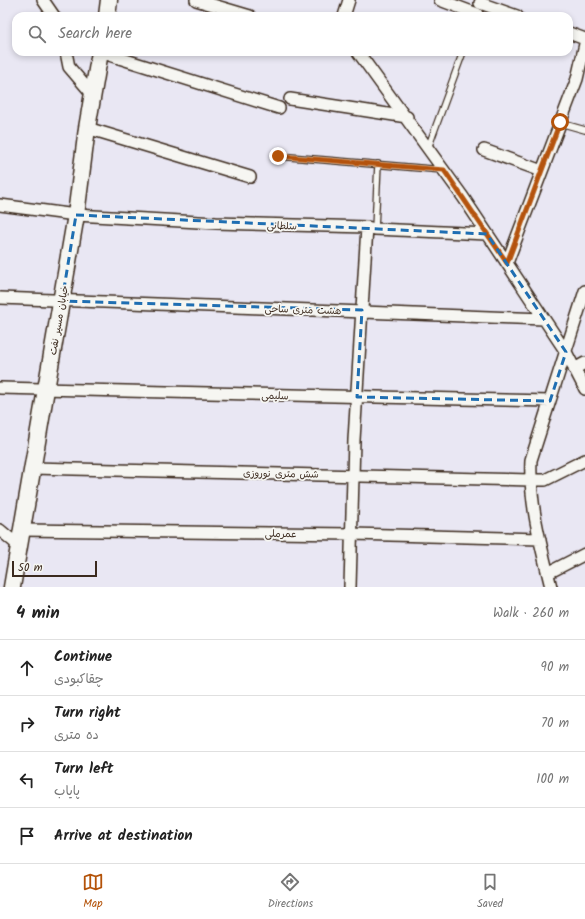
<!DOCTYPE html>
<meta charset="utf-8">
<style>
body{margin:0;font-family:Kalam,"Playpen Sans Arabic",sans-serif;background:#f6f6f6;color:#222}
.scale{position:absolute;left:12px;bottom:10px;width:85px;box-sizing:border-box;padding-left:4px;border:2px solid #3b2a1e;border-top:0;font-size:11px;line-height:14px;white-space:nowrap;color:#3b2a1e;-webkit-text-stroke:3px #f6f6f2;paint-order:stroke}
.stop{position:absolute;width:12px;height:12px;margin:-9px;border:3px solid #b45309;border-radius:50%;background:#fff}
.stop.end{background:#b45309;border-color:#fff;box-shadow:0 1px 4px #0008}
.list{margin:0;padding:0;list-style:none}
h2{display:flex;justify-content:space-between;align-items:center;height:52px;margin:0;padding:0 16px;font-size:17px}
h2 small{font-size:13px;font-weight:400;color:#767676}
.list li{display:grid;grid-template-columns:26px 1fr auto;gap:12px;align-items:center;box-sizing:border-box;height:56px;padding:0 16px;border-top:1px solid #e0e0e0}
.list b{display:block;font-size:15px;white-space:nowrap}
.list p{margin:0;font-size:13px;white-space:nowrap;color:#767676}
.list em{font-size:13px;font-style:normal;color:#767676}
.icon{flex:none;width:22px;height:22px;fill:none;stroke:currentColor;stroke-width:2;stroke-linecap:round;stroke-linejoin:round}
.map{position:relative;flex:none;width:585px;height:587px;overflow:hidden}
.search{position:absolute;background:#fff;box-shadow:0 2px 6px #0003;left:12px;right:12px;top:12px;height:44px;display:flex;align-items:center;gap:10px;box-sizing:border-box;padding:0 14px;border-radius:12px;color:#767676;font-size:15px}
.sheet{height:276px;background:#fff}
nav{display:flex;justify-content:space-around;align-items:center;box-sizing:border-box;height:56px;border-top:1px solid #e0e0e0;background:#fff;font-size:11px;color:#767676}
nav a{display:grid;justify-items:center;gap:2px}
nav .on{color:#b45309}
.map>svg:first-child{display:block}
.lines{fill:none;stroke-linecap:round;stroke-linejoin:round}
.lane-casing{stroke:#3b2a1e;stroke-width:8}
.street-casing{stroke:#3b2a1e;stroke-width:14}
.secondary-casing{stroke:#3b2a1e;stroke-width:19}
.lane{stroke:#f6f6f2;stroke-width:5.5}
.street{stroke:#f6f6f2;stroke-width:11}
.secondary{stroke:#f6f6f2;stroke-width:16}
.route{stroke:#b45309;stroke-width:5}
.marked{fill:none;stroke:#1f6fb2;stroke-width:3;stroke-dasharray:8 5;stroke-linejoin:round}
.labels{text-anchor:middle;stroke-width:3.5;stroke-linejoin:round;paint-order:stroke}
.street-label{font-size:10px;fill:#3b2a1e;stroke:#f6f6f2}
</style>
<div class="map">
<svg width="585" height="587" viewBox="0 0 585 587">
<rect width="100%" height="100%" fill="#e9e7f3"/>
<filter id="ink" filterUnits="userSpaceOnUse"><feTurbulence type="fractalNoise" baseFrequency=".025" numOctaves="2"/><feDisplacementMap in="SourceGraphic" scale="8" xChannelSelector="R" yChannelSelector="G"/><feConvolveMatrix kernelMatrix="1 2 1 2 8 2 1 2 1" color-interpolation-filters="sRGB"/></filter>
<g filter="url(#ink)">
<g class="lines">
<!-- lane casing -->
<g class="lane-casing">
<path id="lane" d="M560,123l25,7
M428,148l35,-96
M278,156l165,14
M375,229l3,-65"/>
</g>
<!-- street casing -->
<g class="street-casing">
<path id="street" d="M43,0l11,16
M196,0l54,16
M440,0l37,14
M480,3l37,13
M344,16l5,-16
M569,33l16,6
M66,52l3,15 24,28
M100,52l179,56
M358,52l105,145 103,155 19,37
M290,99l117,18
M87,128l163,49
M484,150l58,21
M0,205l76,10 140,8 151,4 8,2 112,5
M507,263l70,-184 8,-35
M0,298l544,21
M574,369l11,-6
M0,388l550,13
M32,468l498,12h15l40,-20
M0,530l19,16
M21,530l331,4 188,5
M548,573l37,-19
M350,587l4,-147 13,-213
M551,587c-10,-41 -22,-84 -20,-127l54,-169"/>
</g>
<!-- secondary casing -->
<g class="secondary-casing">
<path id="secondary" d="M107,16l2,-16
M12,587l64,-372 11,-87 13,-76"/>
</g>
<!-- lane -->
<use href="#lane" class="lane"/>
<!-- street -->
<use href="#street" class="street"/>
<!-- secondary -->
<use href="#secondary" class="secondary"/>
</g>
</g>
<g class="lines" filter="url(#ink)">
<!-- route -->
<path class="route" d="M278,156l166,14 63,93 53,-141"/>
</g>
<!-- marked area -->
<path class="marked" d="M76,215l411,19 79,118 -16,49 -193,-4 5,-87 -300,-9z"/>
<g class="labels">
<!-- street labels -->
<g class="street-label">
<text transform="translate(282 225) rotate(2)" y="4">سلطانی</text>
<text transform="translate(303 309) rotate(2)" y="4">هشت متری ساحی</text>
<text transform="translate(58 320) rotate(-80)" y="4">خیابان مسیر نفت</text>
<text transform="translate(275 395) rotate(2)" y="4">سلیمی</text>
<text transform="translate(281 473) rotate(1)" y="4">شش متری نوروزی</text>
<text transform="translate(281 533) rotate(1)" y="4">عمرملی</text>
</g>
</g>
</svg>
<div class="scale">50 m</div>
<div class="stop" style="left:560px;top:122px"></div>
<div class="stop end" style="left:278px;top:156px"></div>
<div class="search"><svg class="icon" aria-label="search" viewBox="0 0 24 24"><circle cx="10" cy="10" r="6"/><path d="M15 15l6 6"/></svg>Search here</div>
</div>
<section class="sheet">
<h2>4 min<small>Walk · 260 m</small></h2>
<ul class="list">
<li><svg class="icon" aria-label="ahead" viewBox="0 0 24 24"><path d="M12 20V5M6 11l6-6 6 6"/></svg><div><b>Continue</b><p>چقاکبودی</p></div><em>90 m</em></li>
<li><svg class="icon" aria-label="right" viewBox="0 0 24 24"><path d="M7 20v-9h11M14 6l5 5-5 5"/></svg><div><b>Turn right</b><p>ده متری</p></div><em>70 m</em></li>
<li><svg class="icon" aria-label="left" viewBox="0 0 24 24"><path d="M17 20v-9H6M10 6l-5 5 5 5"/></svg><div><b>Turn left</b><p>پایاب</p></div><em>100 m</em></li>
<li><svg class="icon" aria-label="arrive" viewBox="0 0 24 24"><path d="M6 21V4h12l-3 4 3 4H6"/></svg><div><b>Arrive at destination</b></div></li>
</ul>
</section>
<nav>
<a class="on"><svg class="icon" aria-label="map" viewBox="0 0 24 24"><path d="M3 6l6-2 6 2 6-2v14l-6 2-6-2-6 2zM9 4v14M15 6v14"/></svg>Map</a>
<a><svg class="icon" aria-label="directions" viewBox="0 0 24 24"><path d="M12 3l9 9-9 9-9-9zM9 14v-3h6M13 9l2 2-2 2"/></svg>Directions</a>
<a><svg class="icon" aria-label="saved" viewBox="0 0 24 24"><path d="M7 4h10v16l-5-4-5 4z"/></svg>Saved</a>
</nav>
